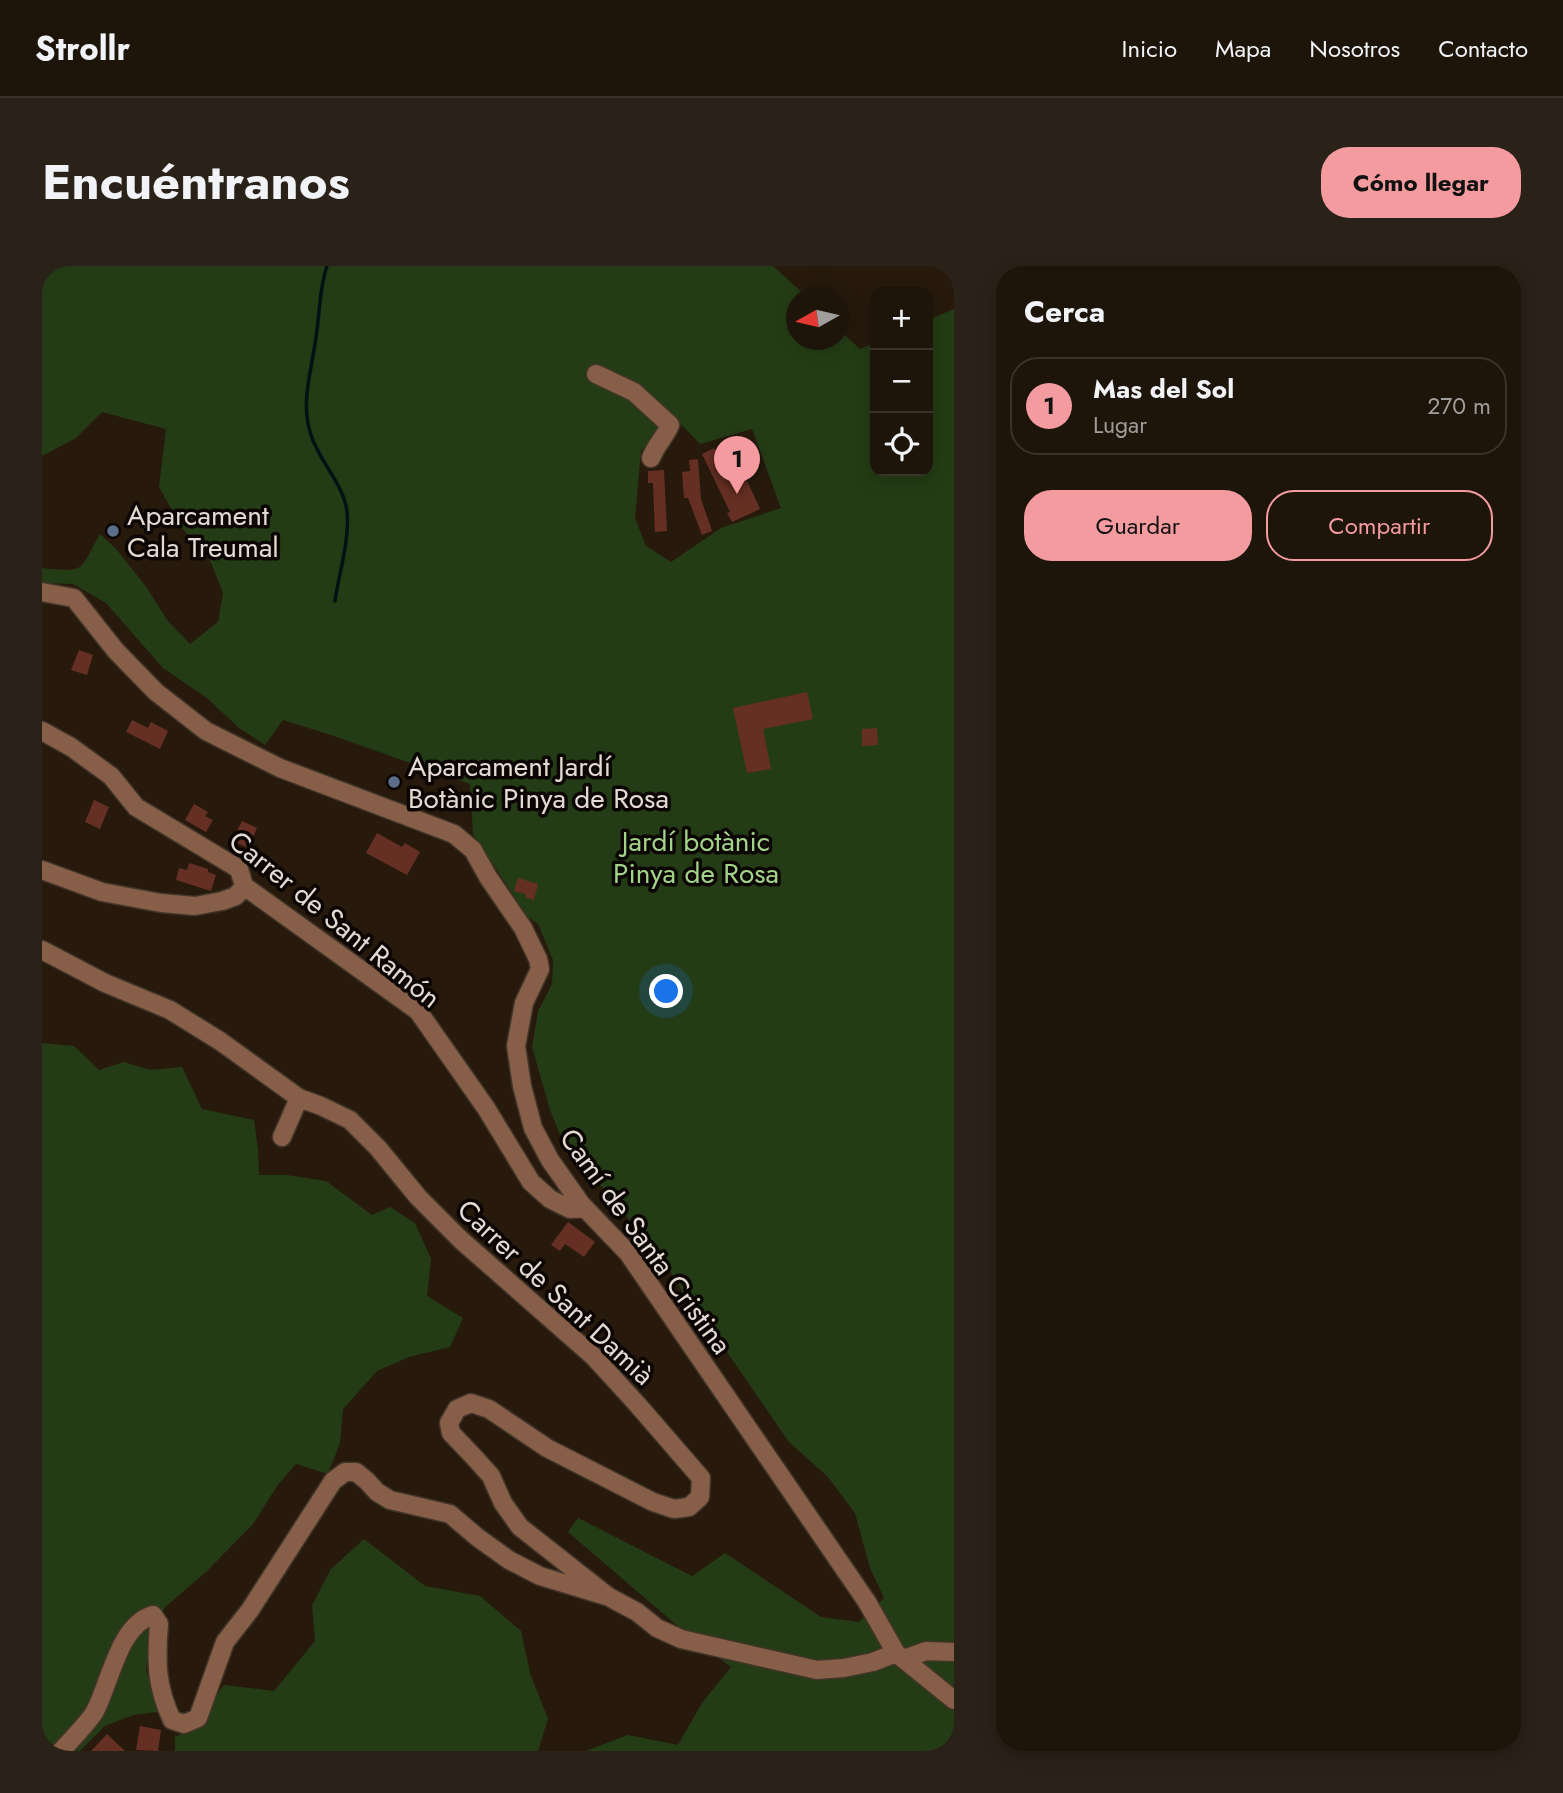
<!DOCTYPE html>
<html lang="es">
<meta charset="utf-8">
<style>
body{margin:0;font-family:Jost,sans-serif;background:#2a2118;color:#f1f3f6}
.controls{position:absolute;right:21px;top:21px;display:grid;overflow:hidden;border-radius:14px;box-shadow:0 4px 18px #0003}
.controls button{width:63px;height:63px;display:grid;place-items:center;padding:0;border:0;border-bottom:2px solid #3b332b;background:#1d140a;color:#f1f3f6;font:35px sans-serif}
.compass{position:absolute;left:744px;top:21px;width:63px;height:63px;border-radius:50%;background:#1d140a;box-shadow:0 4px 18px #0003;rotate:262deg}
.you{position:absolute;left:625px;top:726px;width:24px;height:24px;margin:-18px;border:5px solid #fff;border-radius:50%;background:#1a73e8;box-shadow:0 0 0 10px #1a73e833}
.badge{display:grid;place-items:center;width:46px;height:46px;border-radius:50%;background:#f49b9f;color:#111;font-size:23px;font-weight:700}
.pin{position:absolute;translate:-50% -58px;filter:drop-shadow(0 2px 4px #0008)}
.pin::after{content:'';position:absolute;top:37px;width:24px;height:21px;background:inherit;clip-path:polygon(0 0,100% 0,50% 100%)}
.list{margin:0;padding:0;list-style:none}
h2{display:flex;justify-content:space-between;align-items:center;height:91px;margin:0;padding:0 28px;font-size:30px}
h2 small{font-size:23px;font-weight:400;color:#a09e9c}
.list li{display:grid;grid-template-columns:46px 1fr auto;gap:21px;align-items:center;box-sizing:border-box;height:98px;margin:0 14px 14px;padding:0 14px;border:2px solid #3b332b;border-radius:28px}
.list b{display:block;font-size:26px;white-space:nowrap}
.list p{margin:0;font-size:23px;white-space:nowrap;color:#a09e9c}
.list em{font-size:23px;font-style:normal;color:#a09e9c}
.actions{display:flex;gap:14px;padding:21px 28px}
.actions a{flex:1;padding:16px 0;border:2px solid #f49b9f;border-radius:28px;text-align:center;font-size:24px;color:#f49b9f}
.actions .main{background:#f49b9f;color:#111}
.icon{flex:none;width:38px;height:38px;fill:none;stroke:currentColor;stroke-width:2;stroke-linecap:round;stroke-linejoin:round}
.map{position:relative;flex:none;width:912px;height:1485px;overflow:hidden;border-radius:28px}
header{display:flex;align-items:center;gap:42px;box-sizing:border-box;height:98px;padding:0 35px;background:#1d140a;border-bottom:2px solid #3b332b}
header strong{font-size:33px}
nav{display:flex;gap:38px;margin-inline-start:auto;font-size:24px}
.intro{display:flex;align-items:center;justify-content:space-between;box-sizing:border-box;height:168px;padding:0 42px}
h1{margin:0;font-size:49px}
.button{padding:18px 32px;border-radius:28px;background:#f49b9f;color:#111;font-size:24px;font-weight:700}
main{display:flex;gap:42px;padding:0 42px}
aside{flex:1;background:#1d140a;border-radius:28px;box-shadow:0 4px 18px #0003}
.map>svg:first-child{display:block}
.green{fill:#243c15;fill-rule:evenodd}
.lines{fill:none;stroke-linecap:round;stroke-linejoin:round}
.stream{stroke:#001214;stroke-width:3.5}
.building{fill:#662f23}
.minor-casing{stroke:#413529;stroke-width:21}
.minor{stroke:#875e47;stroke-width:18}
.service-dot{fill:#5c6f8a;stroke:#0b0603;stroke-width:2.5}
.labels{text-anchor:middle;stroke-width:7;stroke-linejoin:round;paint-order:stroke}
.poi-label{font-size:28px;fill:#e3dad2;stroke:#0b0603;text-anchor:start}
.park-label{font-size:28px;fill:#a3d389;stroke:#0b0603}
.street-label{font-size:28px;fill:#e3dad2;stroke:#0b0603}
</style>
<header>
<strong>Strollr</strong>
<nav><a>Inicio</a><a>Mapa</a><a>Nosotros</a><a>Contacto</a></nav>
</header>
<div class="intro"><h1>Encuéntranos</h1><a class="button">Cómo llegar</a></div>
<main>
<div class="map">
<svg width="912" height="1485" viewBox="0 0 912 1485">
<rect width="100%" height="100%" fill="#271a0d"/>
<!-- green -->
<path class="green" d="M0,0h731l34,31 -11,1v42h42l1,-10 21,19 15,-6v128h53v-151l26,-11v1442h-368l42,-16 50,10 24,-42 29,-36 -50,-38 -113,-97 10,-14 114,58 33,-23 96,64 38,5 25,-24 -14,-30 -15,-55 -28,-37 -38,-34 -62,-90 -31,-28 -18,-41 -29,-42 -37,-40 -22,-30 -27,-29 -13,-32 -18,-63 6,-36 14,-27 1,-24 -15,-36 -10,-7 -55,-83 -3,-50 -139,-49 -48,-15 -18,25 -26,-17 -32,-30 -44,-30 -57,-65 -33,-19 -31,-1v-15c46,5 37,2 58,-34l17,16 30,38 20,32 23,24 28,-22 5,-29 -13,-33 -28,-32 -23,-41 7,-58 -64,-17 -26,26 -34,18zM633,152l25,26 52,-15 29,79 -60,20 -50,34 -25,-16 -11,-28 6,-67z
M0,777l32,3 25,24 25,-8 26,8 32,-3 20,42 52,11 4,30 1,25h28l39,6 46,34 18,-8 25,16 16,36 -4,37 36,22 -13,29 -41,10 -32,14 -34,38 -3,34 -12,31 -32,-10 -19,22 -24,38 -46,47 -42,36 -15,30 -4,32 12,43 -25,3 -28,11 -25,25h-38z
M322,1273l61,47 55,10 41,35 9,42 18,46 -10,32h-363v-14l18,-9 31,-43 50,6 41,-50 -3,-36 19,-36z"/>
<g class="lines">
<!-- stream -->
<path class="stream" d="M285,0c-7,20 -7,42 -10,63 -3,35 -18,71 -6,106 8,26 32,48 36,76 3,28 -8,62 -12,90"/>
</g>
<!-- building -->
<path class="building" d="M672,182l15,31 14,-7 17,37 -28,13 -5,-9 3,-1 -28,-58z
M656,193l3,40 11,32 -10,4 -14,-37h-4l-2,-26 8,-1 -1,-11z
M622,204l3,61 -12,1 -2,-49h-5v-12z
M37,384l14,5 -6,20 -16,-5z
M765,426l6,27 -50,10 8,40 -24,4 -14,-65z
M90,454l16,8 3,-6 17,9 -8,18 -34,-17z
M835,462l1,17 -16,1v-17z
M52,534l15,7 -9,22 -15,-7z
M152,538l14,8 -3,4 8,4 -7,12 -21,-12z
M200,555l15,7 -9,20 -16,-7z
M335,567l25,14 3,-4 15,9 -13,23 -41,-22z
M147,597l19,6v3l8,3 -5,16 -35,-11 3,-12 8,2z
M476,612l20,6 -4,16 -9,-3 1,-3 -12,-3z
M526,956l27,20 -11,15 -19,-13 -5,7 -9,-6z
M98,1460l21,4 -3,21 -22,-1z
M65,1468l18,17h-34z"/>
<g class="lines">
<!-- minor casing -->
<g class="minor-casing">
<path id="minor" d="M554,108l38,18 36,33c-5,12 -14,20 -19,33
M0,326l32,6 42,53 40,41 50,39 74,37 174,66 19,16 15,27 35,51 15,31 2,10 -16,34 -8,43 6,40 11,42 17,32 31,44 47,49 239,349 29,51 58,47
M0,465l29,16 40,29 25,31 103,62 5,17 174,125 68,97 45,74 19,17 20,10 15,-1
M0,604l60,22 59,11 34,3 27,-5 14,-5 8,-10
M0,684l63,33 65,27 50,31 79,57 22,8 29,14 28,28 40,49 43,43 132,116 44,48 64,74 -1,19 -11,10 -15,2 -21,-7 -106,-54 -58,-39 -18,-6 -14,6 -8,14 2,10 22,23 18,20 12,27 17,24 89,70
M240,871l17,-39
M862,1393l22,-8 28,1
M19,1485c11,-12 24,-25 33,-38 16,-28 24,-88 59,-98l6,9c-3,37 -3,62 13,96l12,4 14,-6 27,-76 25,-32 83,-129 12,-9h11l11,9 10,11 13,8 60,14 27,23 32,23 31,16 69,21 28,15 20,16 24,11 136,31 27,-2 29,-6 23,-9"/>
</g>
<!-- minor -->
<use href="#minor" class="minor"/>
</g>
<!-- markers -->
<g class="service-dot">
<circle cx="71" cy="265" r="7"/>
<circle cx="352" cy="516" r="7"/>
</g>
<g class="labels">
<!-- poi labels -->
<g class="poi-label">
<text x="85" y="259">Aparcament<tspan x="85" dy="32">Cala Treumal</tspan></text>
<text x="366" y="510">Aparcament Jardí<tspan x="366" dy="32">Botànic Pinya de Rosa</tspan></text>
</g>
<!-- park labels -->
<g class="park-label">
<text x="654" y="585">Jardí botànic<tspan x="654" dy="32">Pinya de Rosa</tspan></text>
</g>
<!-- street labels -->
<g class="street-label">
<text transform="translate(293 653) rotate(39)" y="10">Carrer de Sant Ramón</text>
<text transform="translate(604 975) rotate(54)" y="10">Camí de Santa Cristina</text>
<text transform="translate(514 1026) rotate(43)" y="10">Carrer de Sant Damià</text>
</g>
</g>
</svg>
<div class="controls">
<button>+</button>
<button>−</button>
<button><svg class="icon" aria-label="locate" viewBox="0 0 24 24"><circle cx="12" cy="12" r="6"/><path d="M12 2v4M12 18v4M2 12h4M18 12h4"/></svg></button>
</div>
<svg class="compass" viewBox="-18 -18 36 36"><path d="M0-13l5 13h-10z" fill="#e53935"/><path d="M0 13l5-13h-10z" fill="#a09e9c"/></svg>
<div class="you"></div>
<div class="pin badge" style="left:695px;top:228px">1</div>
</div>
<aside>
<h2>Cerca<small></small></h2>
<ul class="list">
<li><span class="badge">1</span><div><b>Mas del Sol</b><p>Lugar</p></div><em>270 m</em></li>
</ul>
<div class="actions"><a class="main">Guardar</a><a>Compartir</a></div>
</aside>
</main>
